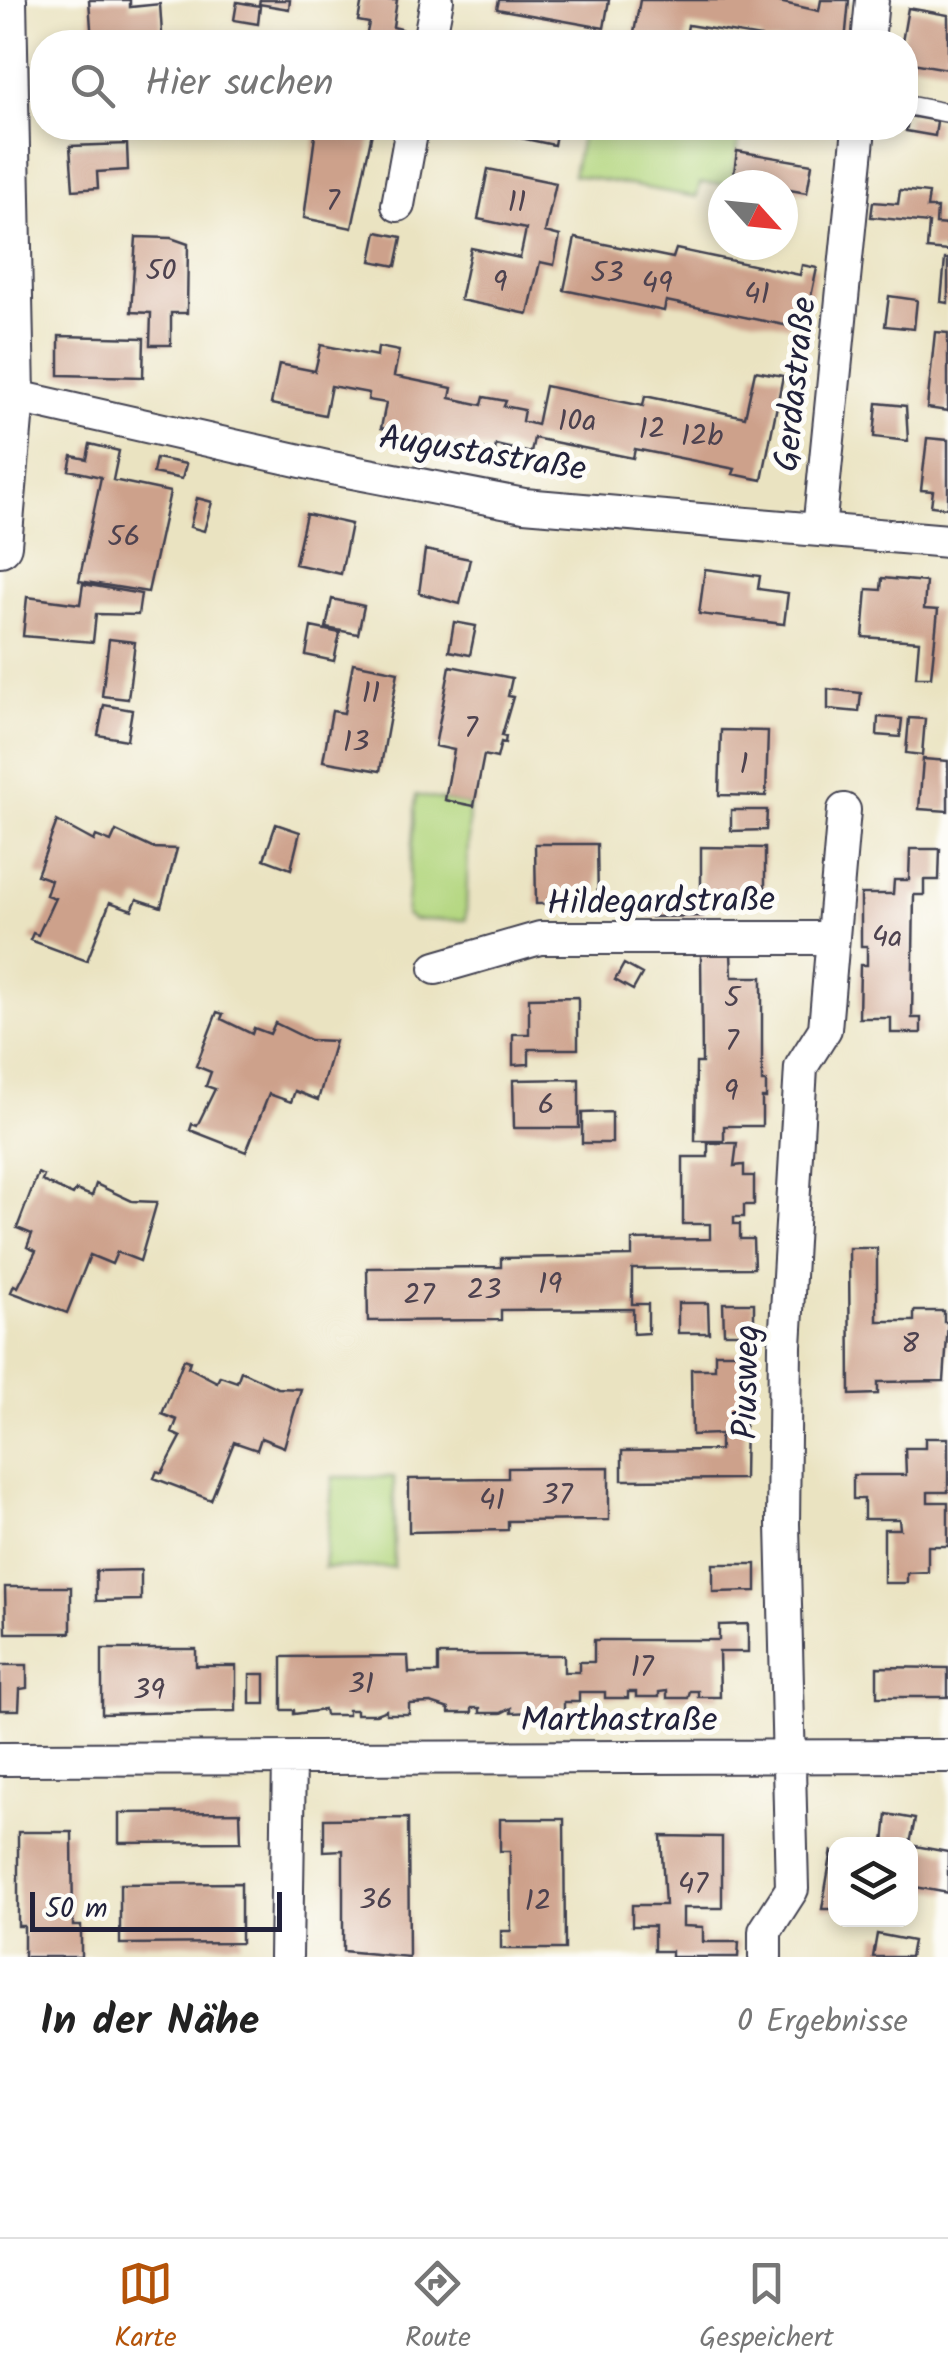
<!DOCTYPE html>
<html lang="de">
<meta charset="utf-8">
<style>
body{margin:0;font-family:Kalam,sans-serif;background:#f6f6f6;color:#222}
.controls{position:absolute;right:30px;bottom:30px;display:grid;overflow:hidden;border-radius:20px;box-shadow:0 5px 15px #0003}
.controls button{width:90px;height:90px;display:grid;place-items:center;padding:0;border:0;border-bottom:2px solid #e0e0e0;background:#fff;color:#222;font:50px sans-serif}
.compass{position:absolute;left:708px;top:170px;width:90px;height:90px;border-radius:50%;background:#fff;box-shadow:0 5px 15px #0003;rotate:117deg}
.scale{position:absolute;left:30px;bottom:25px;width:252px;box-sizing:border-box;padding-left:10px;border:5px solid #22223b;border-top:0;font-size:28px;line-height:35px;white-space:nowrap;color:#22223b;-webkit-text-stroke:8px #fdfcf7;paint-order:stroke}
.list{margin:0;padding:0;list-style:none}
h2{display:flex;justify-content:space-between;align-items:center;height:130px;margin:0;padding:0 40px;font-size:42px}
h2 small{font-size:32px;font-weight:400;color:#767676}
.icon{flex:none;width:55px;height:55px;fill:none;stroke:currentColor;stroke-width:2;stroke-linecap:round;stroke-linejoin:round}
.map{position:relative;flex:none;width:948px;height:1957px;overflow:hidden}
.search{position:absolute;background:#fff;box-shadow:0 5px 15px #0003;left:30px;right:30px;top:30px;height:110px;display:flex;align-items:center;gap:25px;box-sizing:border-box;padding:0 35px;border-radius:40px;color:#767676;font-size:38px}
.sheet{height:280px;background:#fff}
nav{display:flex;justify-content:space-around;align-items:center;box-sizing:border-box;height:140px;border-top:2px solid #e0e0e0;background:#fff;font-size:28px;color:#767676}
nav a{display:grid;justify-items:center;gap:5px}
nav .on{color:#b45309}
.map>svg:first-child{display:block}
.green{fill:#b2d67e;stroke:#6a7c5c;stroke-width:2.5}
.building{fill:#cda18b}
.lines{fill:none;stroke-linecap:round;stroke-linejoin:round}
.service-casing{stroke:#403f4f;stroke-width:21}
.minor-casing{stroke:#403f4f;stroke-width:36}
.tertiary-casing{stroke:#403f4f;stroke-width:46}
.service{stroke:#fff;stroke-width:18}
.minor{stroke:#fff;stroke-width:32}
.tertiary{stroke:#fff;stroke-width:42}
.labels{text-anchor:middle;stroke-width:10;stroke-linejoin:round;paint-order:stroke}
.number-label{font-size:30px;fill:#4d424f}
.street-label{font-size:35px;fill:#22223b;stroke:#fdfcf7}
</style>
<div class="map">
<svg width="948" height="1957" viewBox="0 0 948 1957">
<rect width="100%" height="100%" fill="#fdfcf7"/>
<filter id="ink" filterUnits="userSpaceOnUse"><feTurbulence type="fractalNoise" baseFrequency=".01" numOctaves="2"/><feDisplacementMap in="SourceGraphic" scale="20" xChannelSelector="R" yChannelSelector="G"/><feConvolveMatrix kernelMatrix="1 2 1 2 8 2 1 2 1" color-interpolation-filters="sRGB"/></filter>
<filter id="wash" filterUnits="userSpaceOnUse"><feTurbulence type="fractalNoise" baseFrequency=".0048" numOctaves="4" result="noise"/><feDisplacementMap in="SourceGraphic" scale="40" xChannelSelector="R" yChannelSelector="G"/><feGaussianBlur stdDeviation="2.25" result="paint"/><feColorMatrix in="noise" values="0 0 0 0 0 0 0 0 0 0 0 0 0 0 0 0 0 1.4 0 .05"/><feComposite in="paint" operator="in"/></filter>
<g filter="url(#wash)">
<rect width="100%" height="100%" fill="#eae3c1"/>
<!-- green -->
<path class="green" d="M583,128h158l-9,57 -32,-2 -3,14 -124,-22z
M416,795l53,10 -3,115h-52l-8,-5z
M333,1477h61v90l-70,1z"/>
<g id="blocks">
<!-- building -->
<path class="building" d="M89,0h41v7l30,-3 2,30 -70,8z
M260,0h30l-1,9 -30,-5z
M362,0h35l-4,27 8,2 -2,13h-34l4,-19 -11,-2z
M499,0h110l-5,28 -107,-19z
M640,0h130l49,11 2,-11h28l-4,42h-84v-5l-73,-12 -3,17 -51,-9z
M237,2l23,4 -2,18 -24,-4z
M908,8l40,7v54l-42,-7 -4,-20z
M909,116l28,5 -2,15 -29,-5z
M316,128h57l-21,100 -48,-10z
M498,128h59l-3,17 -57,-12z
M127,144l1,26 -31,2 1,16 -25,2 -3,-44z
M737,151l75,13 -5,29 -74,-13z
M488,169l68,14 -11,49 15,4 -6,29 -14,-3 -12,52 -68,-14 11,-52 49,10 3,-14 3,-15 -48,-10z
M900,190l29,3 -2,15h10l-1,16 12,1v26l-21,-2 2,-26 -58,-6 2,-15 25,2z
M377,232l25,5 -6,29 -25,-5z
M136,237l35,1 17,6 -1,69h-16v32h-21l1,-32 -20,-1z
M575,238l98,20 3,-9 124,26 2,-10 15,3 -12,57 -15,-3 -1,4 -123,-25 -2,10 -100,-21z
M945,259h3v44l-7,-1z
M889,296l28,4 -3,29 -29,-3z
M935,332l13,1v78l-21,-3z
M59,336l85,2 -1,39 -84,-2z
M321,345l56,11 1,-9 21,4 -5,25 58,12 -2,10 32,7 2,-8 22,4 -2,5 20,4 -2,11 15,4 8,-39 98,20 2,-10 100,21 10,-46 28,5 -21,104 -29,-6 2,-5 -100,-20 -2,9 -99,-20 -3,15 -35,-8 -1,6 -114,-23 5,-25 -18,-3 1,-7 -38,-7 -6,29 -54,-11 8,-40 36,7z
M877,403l29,3 2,35 -34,-4z
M927,438l21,2v68l-17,-2 2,-15 -12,-1z
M90,444l29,7 -6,29 57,12 -22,100 -69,-11 22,-104 -32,-7 3,-14 15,3z
M156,458l30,6 -4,15 -29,-6z
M197,498l15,4 -8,29 -14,-4z
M306,514l45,10 -10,50 -46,-10z
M425,550l45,9 -10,45 -41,-11z
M705,569l55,7 -2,13 30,4 -4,31 -85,-10z
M882,578l44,4 -2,27 14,1 -7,67h-15l3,-36 -56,-4 4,-48 14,1z
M83,584l58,10 -3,21 -42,-1 -3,28 -70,-6 4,-39 53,7z
M332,599l32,7 -6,28 -32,-6z
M454,622l22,4 -6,29 -21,-4z
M311,627l29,6 -6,28 -28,-6z
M109,639l26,3 -7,57 -26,-3z
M353,663l45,9 -18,99 -57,-10 9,-50 12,2z
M450,666l62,12 -4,18 5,1 -11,38 4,1 -1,7 -4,-1 -4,16 -13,-3 -10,51 -29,-6 9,-50 -19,-4z
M828,689l33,4 -2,19 -31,-3z
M104,705l28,5 -5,30 -29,-5z
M878,717l24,2 -2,18 -23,-2z
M909,718l16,1 -3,36 -16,-2z
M721,730l47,1 -2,65 -47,-1z
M923,759l25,2v50l-29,-2z
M731,810h36l-1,20 -35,1z
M57,821l37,20 2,-5 15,6 5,-11 36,17 25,1 -16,58 -24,-8 -5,11 -22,-8 -23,59 -57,-21 3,-7 5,2 17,-37 -9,-3 5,-15 -14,-5z
M276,824l24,8 -9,37 -27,-10z
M535,844h62l1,59 -62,1z
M701,847l64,1v45l-64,-1z
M910,849h30l-1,31h-15v15h-10l-2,123h9v15h-30v-15h-32l1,-53h7v-19h-6v-52h32l1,-14h15z
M702,898l1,18 -52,1v-18z
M731,953l1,24h30v105h4v16h-4v28h-38v15h-29l1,-78h6l-1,-109z
M624,964l18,10 -9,16 -18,-10z
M578,997v52h-49v15l-16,1v-31h16v-36z
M217,1012l6,2 -2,5 31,15 2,-6 16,6 5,-11 35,17 25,1 -17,59 -23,-9 -4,11 -22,-8 -23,58 -56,-22 2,-6 5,2 18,-37 -9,-3 5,-14 -15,-6z
M579,1079v49h-65l-1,-48z
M612,1112v31h-30v-30z
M708,1143h29l-3,23 10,-1v11h10v29h-10v12h-10v7h6v15h13l1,29 -122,1v35h16v29l-15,1v-25l-132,1v10l-133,1 -1,-53 134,-1v-9l131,-2v-16l78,-1v-15h-27v-67h25z
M38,1173l6,3 -2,5 31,14 3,-5 16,6 4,-12 36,17 25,1 -17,59 -23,-9 -5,12 -22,-9 -23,58 -56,-21 3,-7 4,2 18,-36 -9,-4 5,-13 -15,-6z
M849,1248h28v73h37v-10h30v11h4l-4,59 -66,1v12l-28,1z
M678,1303h30l1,30h-31z
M723,1303h31v30h-30z
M715,1353h31l-2,126 -122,1v-29l98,-1v-16l-28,1 -1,-66h24z
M184,1359l6,2 -2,6 29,15 3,-6 17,6 4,-11 36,17 24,1 -17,58 -23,-9 -4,12 -23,-8 -23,58 -57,-22 3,-7 5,2 19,-36 -9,-4 5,-13 -15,-6z
M925,1438h23v54h-20v10h20v44h-20v26l-21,1v10h-23v-54h16l-1,-10h-35v-20h-11v-24h53l-1,-27h20z
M609,1467v53l-101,1v9l-99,2v-53l99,-1v-10z
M713,1564h43v27l-43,1z
M141,1570v30l-45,1v-30z
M5,1587h66v46h-65z
M748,1624v28h-29l1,45h-22v-6h-8l-2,7h-21v-7l-8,1v5h-23v-5h-8v6h-23v-6h-26v10h-15v10l-30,-4v4l-23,1v-5l-10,5h-21v-5h-8v5h-23v-4l-18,-6 -22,1v10h-23v-4l-10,4h-20v-4h-8v5h-23l-1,-5 -30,4v-4h-12v-53l126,-1 1,17h29v-18h126v17h15v-10h15v-22h125v-15z
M102,1649h94v17h40v45l-134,3z
M0,1665h27v23l-7,1 -1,21h-19z
M877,1667l71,1v29h-71z
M250,1674h15v30h-15z
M240,1812l1,30 -122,1v-30z
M887,1814l28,5 -5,25h-26z
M408,1818l1,139 -66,-6v-101l-19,1v-32z
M500,1819h64l1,130h-64v-18h10l-1,-80h-10z
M18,1832h54l1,94h8v31h-57v-31h-6z
M661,1836l61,1v71h-39v18l20,1v15h36l-1,15h-67v-6h-17v-25h-22v-21h33z
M910,1845l38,7v41l-38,-7z
M832,1850l4,59h-14l4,-24z
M241,1883v60l-121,1v-60z
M877,1934l36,7 -3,16h-37z"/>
</g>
</g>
<g filter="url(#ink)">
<use href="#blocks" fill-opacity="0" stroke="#403f4f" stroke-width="2.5"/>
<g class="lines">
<!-- service casing -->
<g class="service-casing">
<path id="service" d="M906,105l42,8"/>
</g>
<!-- minor casing -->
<g class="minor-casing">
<path id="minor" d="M429,42l8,-42
M868,42l4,-42
M398,205l14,-77
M13,396l319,72 192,37 424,36
M819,530l40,-402
M436,968l104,-30h290
M0,1759l948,-3
M286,1957l3,-198
M765,1957v-26l27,-42 -9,-365 2,-178 16,-279 24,-38 19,-219"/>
</g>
<!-- tertiary casing -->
<g class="tertiary-casing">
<path id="tertiary" d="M0,545l13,-149 -8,-396"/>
</g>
<!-- service -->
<use href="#service" class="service"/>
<!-- minor -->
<use href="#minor" class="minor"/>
<!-- tertiary -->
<use href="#tertiary" class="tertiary"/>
</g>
</g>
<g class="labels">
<!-- number labels -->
<g class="number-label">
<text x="333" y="210">7</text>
<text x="517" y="211">11</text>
<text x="161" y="280">50</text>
<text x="607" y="282">53</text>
<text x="500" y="291">9</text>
<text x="657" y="292">49</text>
<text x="757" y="303">41</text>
<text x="577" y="430">10a</text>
<text x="652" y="438">12</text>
<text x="702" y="445">12b</text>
<text x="124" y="546">56</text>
<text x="371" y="702">11</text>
<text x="471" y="737">7</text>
<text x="356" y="751">13</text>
<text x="744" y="773">1</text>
<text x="887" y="946">4a</text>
<text x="732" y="1007">5</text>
<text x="732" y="1050">7</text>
<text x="731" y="1100">9</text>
<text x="546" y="1114">6</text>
<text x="550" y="1293">19</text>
<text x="484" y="1299">23</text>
<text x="419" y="1304">27</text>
<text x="910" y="1353">8</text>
<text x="557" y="1504">37</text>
<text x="492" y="1509">41</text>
<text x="642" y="1676">17</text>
<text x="361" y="1693">31</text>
<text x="149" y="1699">39</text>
<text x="693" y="1893">47</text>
<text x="376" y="1909">36</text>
<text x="538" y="1910">12</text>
</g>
<!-- street labels -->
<g class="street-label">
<text transform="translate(794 384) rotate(-84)" y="12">Gerdastraße</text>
<text transform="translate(483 452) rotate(9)" y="12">Augustastraße</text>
<text transform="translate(661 900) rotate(-1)" y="12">Hildegardstraße</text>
<text transform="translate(745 1382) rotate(-89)" y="12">Piusweg</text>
<text x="619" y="1731">Marthastraße</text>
</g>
</g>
</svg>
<div class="controls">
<button><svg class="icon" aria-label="layers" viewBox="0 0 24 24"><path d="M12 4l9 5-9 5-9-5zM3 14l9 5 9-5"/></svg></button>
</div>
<svg class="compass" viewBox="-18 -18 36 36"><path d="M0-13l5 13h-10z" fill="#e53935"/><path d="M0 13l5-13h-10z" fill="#767676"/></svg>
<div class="scale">50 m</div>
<div class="search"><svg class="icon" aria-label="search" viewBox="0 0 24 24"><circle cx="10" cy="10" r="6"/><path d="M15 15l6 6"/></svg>Hier suchen</div>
</div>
<section class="sheet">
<h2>In der Nähe<small>0 Ergebnisse</small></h2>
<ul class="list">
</ul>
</section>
<nav>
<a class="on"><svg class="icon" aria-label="map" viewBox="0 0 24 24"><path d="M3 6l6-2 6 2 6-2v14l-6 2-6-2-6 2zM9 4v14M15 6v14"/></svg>Karte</a>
<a><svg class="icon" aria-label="directions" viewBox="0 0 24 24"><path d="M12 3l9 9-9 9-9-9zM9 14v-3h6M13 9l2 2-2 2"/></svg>Route</a>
<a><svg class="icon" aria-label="saved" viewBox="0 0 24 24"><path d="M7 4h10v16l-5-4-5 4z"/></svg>Gespeichert</a>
</nav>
